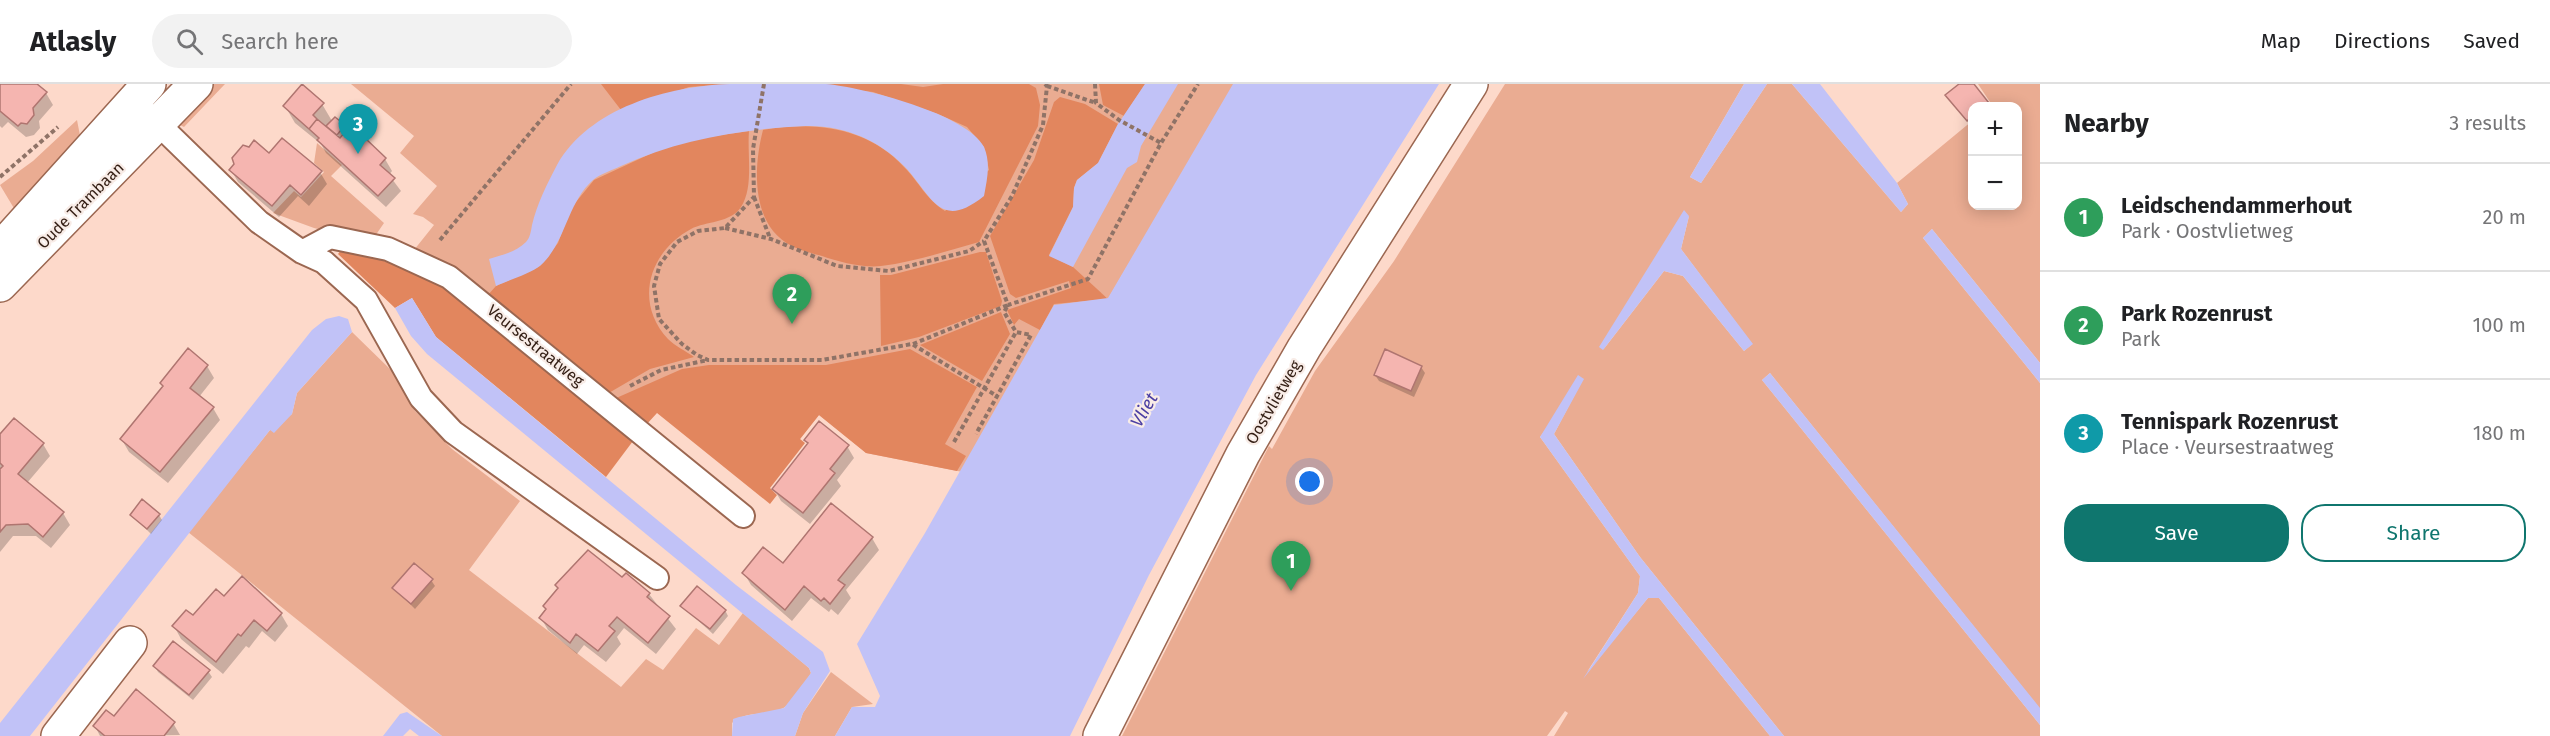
<!DOCTYPE html>
<meta charset="utf-8">
<style>
body{margin:0;font-family:"Fira Sans",sans-serif;background:#f2f2f2;color:#202124}
.controls{position:absolute;right:18px;top:18px;display:grid;overflow:hidden;border-radius:12px;box-shadow:0 3px 15px #0003}
.controls button{width:54px;height:54px;display:grid;place-items:center;padding:0;border:0;border-bottom:2px solid #e0e0e0;background:#fff;color:#202124;font:30px sans-serif}
.you{position:absolute;left:1310px;top:398px;width:21px;height:21px;margin:-15px;border:4px solid #fff;border-radius:50%;background:#1a73e8;box-shadow:0 0 0 9px #1a73e833}
.badge{display:grid;place-items:center;width:39px;height:39px;border-radius:50%;background:#0f766e;color:#fff;font-size:20px;font-weight:700}
.pin{position:absolute;translate:-50% -50px;filter:drop-shadow(0 2px 3px #0008)}
.pin::after{content:'';position:absolute;top:32px;width:21px;height:18px;background:inherit;clip-path:polygon(0 0,100% 0,50% 100%)}
.list{margin:0;padding:0;list-style:none}
h2{display:flex;justify-content:space-between;align-items:center;height:78px;margin:0;padding:0 24px;font-size:26px}
h2 small{font-size:20px;font-weight:400;color:#757577}
.list li{display:grid;grid-template-columns:39px 1fr auto;gap:18px;align-items:center;box-sizing:border-box;height:108px;padding:0 24px;border-top:2px solid #e0e0e0}
.list b{display:block;font-size:22px;white-space:nowrap}
.list p{margin:0;font-size:20px;white-space:nowrap;color:#757577}
.list em{font-size:20px;font-style:normal;color:#757577}
.actions{display:flex;gap:12px;padding:18px 24px}
.actions a{flex:1;padding:14px 0;border:2px solid #0f766e;border-radius:24px;text-align:center;font-size:21px;color:#0f766e}
.actions .main{background:#0f766e;color:#fff}
.icon{flex:none;width:33px;height:33px;fill:none;stroke:currentColor;stroke-width:2;stroke-linecap:round;stroke-linejoin:round}
.map{position:relative;flex:none;width:2040px;height:652px;overflow:hidden}
header{display:flex;align-items:center;gap:36px;box-sizing:border-box;height:84px;padding:0 30px;background:#fff;border-bottom:2px solid #e0e0e0}
header strong{font-size:28px}
nav{display:flex;gap:33px;margin-inline-start:auto;font-size:21px}
.search{width:420px;height:54px;background:#f2f2f2;display:flex;align-items:center;gap:15px;box-sizing:border-box;padding:0 21px;border-radius:33px;color:#757577;font-size:22px}
main{display:flex}
aside{flex:1;background:#fff}
.map>svg:first-child{display:block}
.green{fill:#eaac92;fill-rule:evenodd}
.forest{fill:#e2865e}
.water{fill:#c1c2f7}
.shadow{fill:#0003}
.building{fill:#f5b5b0;stroke:#af7570;stroke-width:1.5}
.lines{fill:none;stroke-linecap:round;stroke-linejoin:round}
.service-casing{stroke:#9b6751;stroke-width:26}
.minor-casing{stroke:#9b6751;stroke-width:36}
.tertiary-casing{stroke:#9b6751;stroke-width:36}
.path{stroke:#8f7367;stroke-width:4;stroke-dasharray:4.5 3;stroke-linecap:butt}
.service{stroke:#fff;stroke-width:22}
.minor{stroke:#fff;stroke-width:33}
.tertiary{stroke:#fff;stroke-width:33}
.labels{text-anchor:middle;stroke-width:4.5;stroke-linejoin:round;paint-order:stroke}
.street-label{font-size:16px;fill:#331e14;stroke:#f8ece7}
.water-label{font-size:18px;font-style:italic;fill:#4c3fa3;stroke:#f8ece7}
</style>
<header>
<strong>Atlasly</strong>
<div class="search"><svg class="icon" aria-label="search" viewBox="0 0 24 24"><circle cx="10" cy="10" r="6"/><path d="M15 15l6 6"/></svg>Search here</div>
<nav><a>Map</a><a>Directions</a><a>Saved</a></nav>
</header>
<main>
<div class="map">
<svg width="2040" height="652" viewBox="0 0 2040 652">
<rect width="100%" height="100%" fill="#fdd9ca"/>
<!-- green -->
<path class="green" d="M211,0h14l-41,43 -4,-2 -2,-5z
M351,0h884l-127,215 -7,-6 -118,183 -117,-23 -47,-38 -56,71 -112,-89 -44,12 -193,-159 20,-25 -11,-8 -10,-3 24,-28 -37,-33 14,-17z
M1505,0h239l-54,93 11,6 66,-99h25l109,128 7,-8 -11,-21 75,-62v85h46v-100h-27l1,-1 -14,-21h62v279l-108,-134 -9,9 117,145v326l-270,-336 -8,7 278,345v11h-256l-144,-179 -86,-123 29,-55 -43,58 100,139 -2,17 -51,79 61,-74h11l111,138h-216l14,-23 -3,-2 -18,25h-425l147,-290 3,3 43,-78 79,-110zM1689,132l-8,33 71,95 -8,7 -61,-75 -19,-5 -61,79z
M77,36l5,26 -64,69 -18,-30 33,-24z
M317,59l25,22 -11,11 53,47 -13,19 -57,-14 -41,-15 21,-22 7,6 23,-25 -10,-9z
M352,248l40,39 23,40 37,38 68,52 -51,69 152,117 25,-28 17,11 33,-42 23,17 24,-32 66,55 2,5c-7,11 -17,31 -30,36 -16,8 -35,1 -49,14v13h-290l-254,-204 82,-102 22,-16 5,-21z
M831,588l42,32 -21,3 -17,29h-40l8,-23z"/>
<!-- forest -->
<path class="forest" d="M601,0h129l-41,3 -68,23z
M793,0h108l22,3 20,-3h86l7,4 4,17 -2,21 -59,116c-32,9 -65,20 -98,24 -18,2 -42,-4 -59,-10 -10,-3 -21,-5 -30,-10 -41,-20 -39,-78 -29,-116 51,-9 104,-3 141,37 15,15 22,32 41,44l44,-41 -5,-23 -17,-20 -29,-13 -65,-22z
M1099,0h46l-21,32 -21,-11z
M1060,13l25,7 33,20 -20,39 -21,17 -3,8 -1,19 -24,48 24,12 35,32 -54,5 -14,26 -21,-11 -5,6 -7,-15 64,-22 -2,-7 -53,17 -6,-4 -20,-58 44,-76 20,-58z
M749,47c-2,24 5,56 -8,76 -10,16 -35,14 -50,22 -41,22 -58,72 -23,110 7,7 18,12 26,18l-44,12 -43,25 -120,-98 9,-10 44,-20 18,-23 13,-35 23,-28 69,-32 38,-10z
M342,165l47,13 51,19 196,156 -30,40 -170,-140 -24,-39 -17,10 -57,-54z
M980,168h6l16,49 -1,5 -82,31 -38,9 -1,-71h11z
M1001,228l9,22 -28,47 -62,-36z
M910,265l67,38 -32,57 21,12 -9,15 -91,-18 -47,-38 -19,24 5,4 -35,45 7,7 -7,9 -113,-91 -11,12 -32,-26 68,-30 27,-4h117z"/>
<!-- water -->
<path class="water" d="M730,0c31,0 64,0 96,0 35,3 142,30 158,63 7,16 3,33 0,49 -45,36 -52,-1 -80,-30 -25,-26 -61,-41 -98,-40 -63,3 -127,13 -185,40 -8,4 -21,8 -28,14 -26,23 -27,62 -52,85 -11,9 -32,15 -45,21l-7,-27c13,-4 27,-7 37,-17 4,-4 5,-11 6,-17 5,-21 15,-41 25,-60 32,-57 111,-79 173,-81z
M1145,0h33l-37,62 -4,16 -10,6 -54,99 -24,-11 24,-49 1,-19 3,-8 21,-17 20,-39z
M1233,0h206l-183,291 -107,200 -79,161h-235l17,-29h23l5,-11 -23,-52 68,-111 129,-228 54,-7z
M1744,0h23l-66,99 -11,-6z
M1792,0h28l77,99 11,21 -7,8z
M1684,126l5,6 -8,33 72,95 -9,7 -61,-75 -19,-5 -61,79 -4,-3z
M1932,145l108,134v20l-117,-145z
M412,214l24,39 300,248 87,67 7,19 -27,42 -8,23h-63l1,-17 6,-2 45,-9 27,-35 -2,-5 -382,-314 -16,-18 -16,-28z
M339,232l9,3 4,13 -55,61 -5,21 -18,19 -4,-3 -240,306h-30v-13l312,-393 14,-11z
M1770,289l270,335v17l-278,-345z
M1578,291l6,4 -30,55 86,123 144,179h-14l-111,-138h-11l-65,81 55,-86 2,-17 -100,-139z
M407,628l35,24h-23l-9,-7 -7,7h-20l17,-22z"/>
<!-- shadow -->
<path class="shadow" d="M0,0h35l11,9 7,12 -14,16 1,7 -6,7 -8,2 -18,-15 -6,6 -2,-2z
M1961,0h11l17,22h-17l-1,20 -21,-25z
M322,20l10,17 3,-2 9,7 4,6 -3,3 14,12 26,12 7,12 -3,4 12,16 -15,16 -60,-54 -5,-9 -26,-21 -10,-17z
M231,86l89,2 7,12 -18,22 -11,-10 -19,21 -41,-35z
M188,267l19,15 7,12 -15,19 14,11 7,12 -52,63 -39,-31 -7,-12 42,-52z
M1421,283l4,6 -11,24 -35,-16 -4,-6z
M0,353l43,7 7,12 -23,27 36,30 7,12 -19,23 -15,-12h-23l-13,16z
M806,356l41,6 7,12 -17,22 4,6 -31,38 -29,-23 -7,-12 34,-44z
M132,431h27l3,5 -11,14z
M872,454l7,12 -33,40 5,8 -13,17 -7,-6 -2,3 -18,-14 -19,23 -41,-36 -7,-12 39,-7z
M623,495l26,15 27,35 -20,25 -32,-26 -7,9 4,7 -15,18 -22,-17 -7,9 -29,-24 -7,-12 6,-8 -3,-3 14,-18 -2,-4z
M431,496l4,6 -20,23 -21,-21z
M225,514l56,16 7,12 -13,16 -13,-11 -13,17 -3,-2 -23,28 -42,-35 -7,-13z
M682,522l43,4 3,6 -15,18z
M155,582l53,5 4,6 -19,23 -35,-28z
M114,634l59,5 7,12 -80,1 -5,-10z"/>
<!-- building -->
<path class="building" d="M0,0h37l10,8 -14,16 1,7 -7,9 -6,-1 -3,3 -18,-15z
M302,0l22,19 -11,12 4,4 -8,10 -26,-23z
M1959,0h15l15,19 -5,3h-12v10l-5,5 -22,-26z
M335,33l10,8 -8,10 -11,-9z
M317,35l23,19 5,-6 14,13 6,-7 21,20 -6,7 15,13 -17,18 -61,-56 2,-2 -10,-9z
M282,54l40,33 -21,24 -11,-10 -18,21 -43,-36 5,-6 -2,-6 11,-13 6,2 5,-7 15,13z
M188,264l20,17 -18,23 24,19 -54,65 -40,-33 43,-53 -3,-3z
M1385,265l37,17 -11,25 -37,-16z
M14,334l30,25 -26,31 46,38 -21,25 -15,-13 -22,1 -6,7v-63l3,-3 -3,-3v-29z
M819,337l30,24 -19,24 5,4 -32,40 -31,-24 36,-46 -4,-3z
M142,415l18,15 -13,15 -17,-14z
M831,419l42,34 -35,43 7,5 -15,19 -6,-6 -3,3 -17,-15 -19,24 -43,-37 21,-26 20,16z
M588,466l34,27 4,-4 24,20 -3,4 23,19 -22,27 -31,-26 -8,9 6,5 -17,20 -22,-17 -6,9 -31,-25 7,-9 -3,-3 15,-18 -3,-3z
M414,479l19,16 -22,25 -19,-16z
M242,492l40,37 -15,18 -13,-11 -13,16 -3,-2 -22,28 -44,-36 14,-16 7,5 23,-26 8,7z
M697,502l29,24 -16,19 -30,-23z
M173,557l37,29 -21,25 -36,-29z
M136,605l39,33 -11,14h-59l-12,-10 13,-16 8,6z"/>
<g class="lines">
<!-- service casing -->
<g class="service-casing">
<path id="service" d="M148,30l111,108 43,30 22,10 42,38 55,98 32,34 204,146
M302,168l28,-15 58,12 61,28 294,239"/>
</g>
<!-- minor casing -->
<g class="minor-casing">
<path id="minor" d="M58,652l72,-93
M1100,652l143,-282 61,-106 167,-264"/>
</g>
<!-- tertiary casing -->
<g class="tertiary-casing">
<path id="tertiary" d="M0,165l149,-165
M0,201l196,-201"/>
</g>
<!-- path -->
<path class="path" d="M764,0l-11,65 1,48 -29,31 -27,3 -21,11 -17,22 -6,22 5,33 23,25 15,11 11,5h114l90,-16 85,52
M1045,0l2,2 -4,39 -31,71 -28,45 24,64 80,-26 73,-136 37,-59
M1095,0l1,19 23,17 42,23
M1047,2l49,17
M0,93l58,-50
M754,113l16,41
M725,144l46,11 66,27 52,5 80,-20 15,-10
M440,156l131,-156
M913,260l95,-39 -4,7 12,20 15,3 -55,99
M630,302l31,-16 47,-10
M954,358l62,-110"/>
<!-- service -->
<use href="#service" class="service"/>
<!-- minor -->
<use href="#minor" class="minor"/>
<!-- tertiary -->
<use href="#tertiary" class="tertiary"/>
</g>
<g class="labels">
<!-- street labels -->
<g class="street-label">
<text transform="translate(80 121) rotate(-45)" y="6">Oude Trambaan</text>
<text transform="translate(536 261) rotate(39)" y="6">Veursestraatweg</text>
<text transform="translate(1273 318) rotate(-60)" y="6">Oostvlietweg</text>
</g>
<!-- water labels -->
<g class="water-label">
<text transform="translate(1144 326) rotate(-60)" y="6">Vliet</text>
</g>
</g>
</svg>
<div class="controls">
<button>+</button>
<button>−</button>
</div>
<div class="you"></div>
<div class="pin badge" style="left:1291px;top:507px;background:#2e9e5b">1</div>
<div class="pin badge" style="left:792px;top:240px;background:#2e9e5b">2</div>
<div class="pin badge" style="left:358px;top:70px;background:#0f9aa8">3</div>
</div>
<aside>
<h2>Nearby<small>3 results</small></h2>
<ul class="list">
<li><span class="badge" style="background:#2e9e5b">1</span><div><b>Leidschendammerhout</b><p>Park · Oostvlietweg</p></div><em>20 m</em></li>
<li><span class="badge" style="background:#2e9e5b">2</span><div><b>Park Rozenrust</b><p>Park</p></div><em>100 m</em></li>
<li><span class="badge" style="background:#0f9aa8">3</span><div><b>Tennispark Rozenrust</b><p>Place · Veursestraatweg</p></div><em>180 m</em></li>
</ul>
<div class="actions"><a class="main">Save</a><a>Share</a></div>
</aside>
</main>
